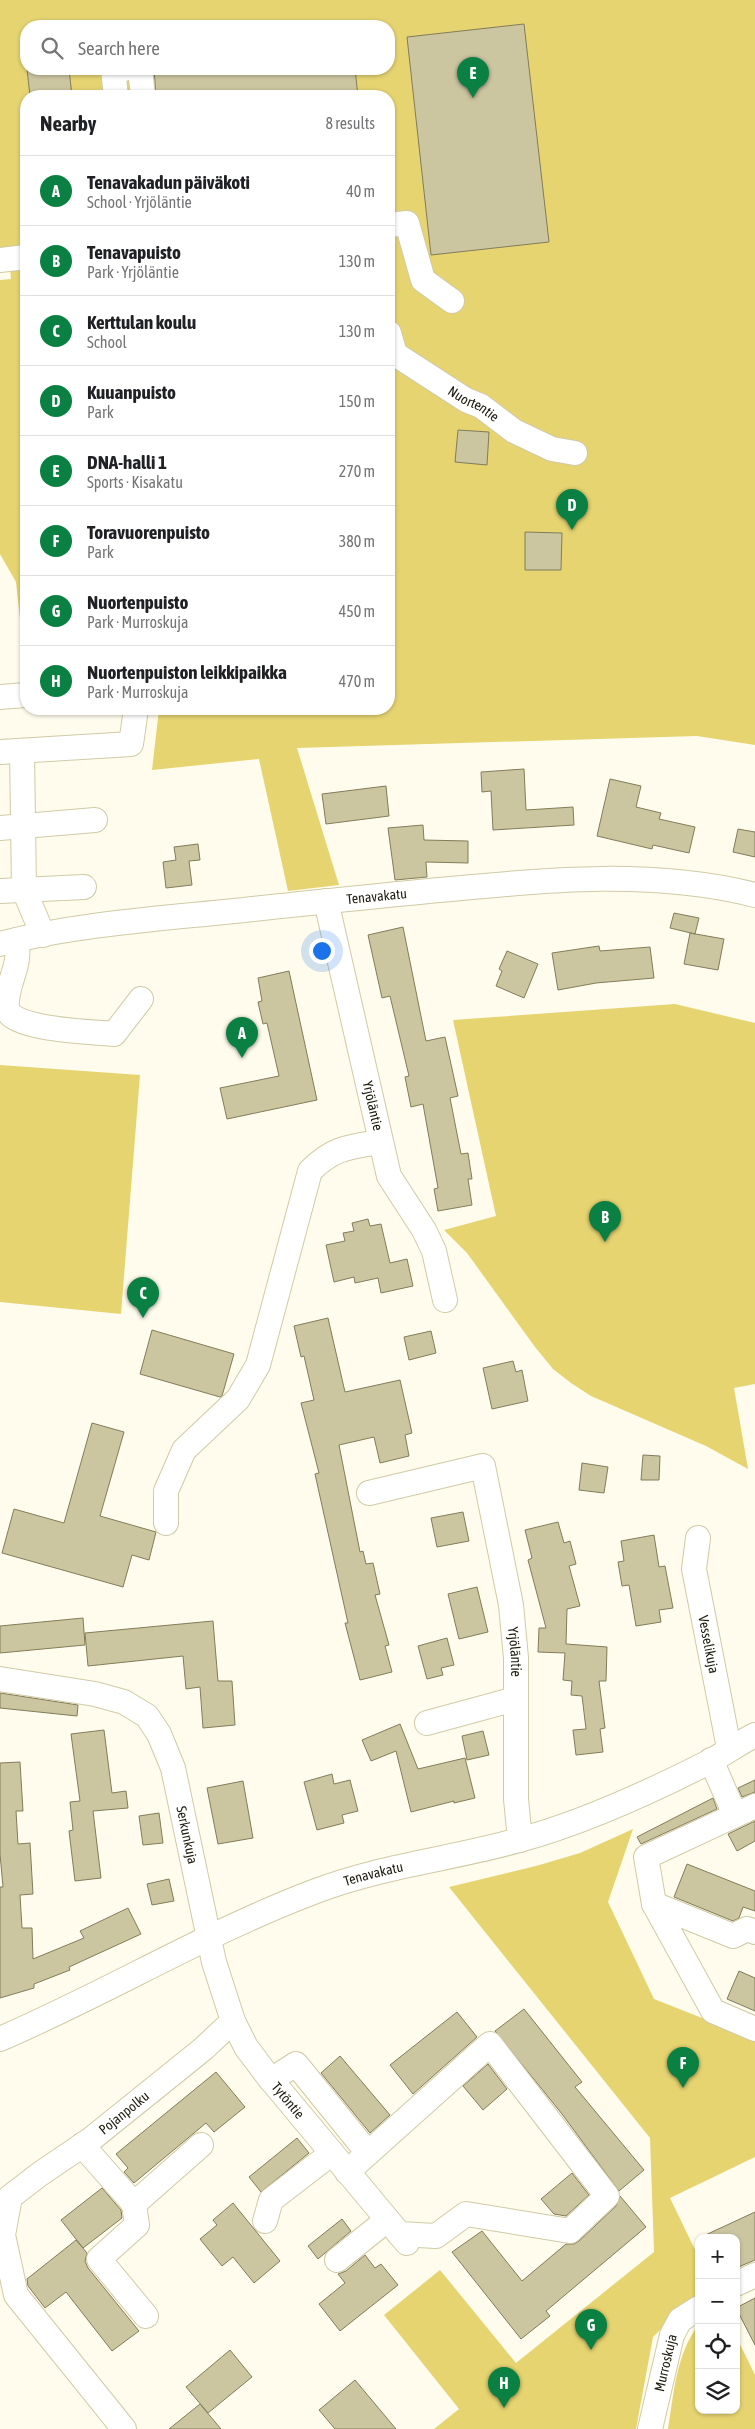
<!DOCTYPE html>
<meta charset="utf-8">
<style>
body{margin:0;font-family:"Asap Condensed",sans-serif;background:#f2f2f2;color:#202124}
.controls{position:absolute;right:15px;bottom:15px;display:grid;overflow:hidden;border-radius:10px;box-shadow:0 1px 4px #0004}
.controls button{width:45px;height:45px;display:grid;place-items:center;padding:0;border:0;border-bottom:1px solid #e0e0e0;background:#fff;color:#202124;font:25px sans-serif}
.you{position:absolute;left:321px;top:950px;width:18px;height:18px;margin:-12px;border:4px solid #fff;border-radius:50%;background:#1a73e8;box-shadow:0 0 0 8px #1a73e833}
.badge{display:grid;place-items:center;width:32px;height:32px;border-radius:50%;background:#0b8043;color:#fff;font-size:16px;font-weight:700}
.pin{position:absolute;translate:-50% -41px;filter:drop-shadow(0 1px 2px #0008)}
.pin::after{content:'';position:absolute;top:26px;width:18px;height:15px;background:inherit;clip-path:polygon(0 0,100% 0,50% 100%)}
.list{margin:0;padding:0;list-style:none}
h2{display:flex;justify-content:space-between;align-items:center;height:65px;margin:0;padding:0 20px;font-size:21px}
h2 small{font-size:16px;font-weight:400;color:#757577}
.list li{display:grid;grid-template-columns:32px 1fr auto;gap:15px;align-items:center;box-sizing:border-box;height:70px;padding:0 20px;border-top:1px solid #e0e0e0}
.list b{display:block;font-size:19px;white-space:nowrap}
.list p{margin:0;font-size:16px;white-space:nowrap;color:#757577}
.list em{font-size:16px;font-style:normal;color:#757577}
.icon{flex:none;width:28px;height:28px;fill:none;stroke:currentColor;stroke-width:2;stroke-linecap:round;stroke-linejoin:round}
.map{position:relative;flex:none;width:755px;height:2429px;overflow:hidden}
.search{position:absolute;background:#fff;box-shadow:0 1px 4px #0004;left:20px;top:20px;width:375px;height:55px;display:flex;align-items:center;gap:12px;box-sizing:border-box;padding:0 18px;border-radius:20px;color:#757577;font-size:19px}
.panel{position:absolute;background:#fff;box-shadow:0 1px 4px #0004;left:20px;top:90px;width:375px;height:625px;border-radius:20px}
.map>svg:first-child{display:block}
.green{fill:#e6d471;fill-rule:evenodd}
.building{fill:#cbc5a0;stroke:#827c5a}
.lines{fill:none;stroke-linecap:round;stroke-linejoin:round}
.minor-casing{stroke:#d0caa5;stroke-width:26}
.minor{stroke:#fff;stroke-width:24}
.labels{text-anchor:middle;stroke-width:4;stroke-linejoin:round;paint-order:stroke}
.street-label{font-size:14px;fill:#1e1c0e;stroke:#fffced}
</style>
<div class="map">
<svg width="755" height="2429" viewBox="0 0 755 2429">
<rect width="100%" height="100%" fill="#fffced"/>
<!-- green -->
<path class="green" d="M0,0h755v745l-58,-9 -400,12 42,137 -51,6 -29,-132 -107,11 7,-61h230v-613h-363v551h-3l-7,-65 -16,-28v-274l11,-1 -3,-32h-8zM26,26h363v43h-363z
M675,1004l80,19v361l-21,4 14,81 -42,-23 -115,-50 -20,-13 -18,-14 -18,-22 -68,-94 -23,-23 52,-14 -43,-196z
M0,1065l140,10 -19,239 -121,-12z
M633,1829l-25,73 46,97 101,40v118l-85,41 29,60v34l-46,45 -17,92h-202l25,-20 -75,-94 56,-45 76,93 138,-111 -4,-114 -201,-251 87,-21 44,-13z
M699,2324v86h37v-74l19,39v54h-87c6,-36 8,-75 31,-105z"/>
<!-- building -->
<path class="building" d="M524,24l25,218 -118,13 -24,-218z
M27,69h42l3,27h-42z
M154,69h201l3,27h-202z
M458,430l31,2 -2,33 -32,-3z
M525,532l37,1 -1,37h-36z
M524,769l2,41 47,-3 1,18 -81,5 -2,-39 -9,1 -1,-20z
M610,779l31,7 -5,21 25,6 -2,6 36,8 -6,26 -36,-8 -1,4 -55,-13z
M386,786l3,30 -63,8 -4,-30z
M423,825l1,15 44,1v22l-42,-1 1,15 -32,3 -7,-52z
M738,829l17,3v25l-22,-5z
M198,844l2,16 -11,1 3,24 -26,3 -3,-26 13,-2 -2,-13z
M674,913l25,5 -4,16 -25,-6z
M403,927l23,114 19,-4 13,59 -8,2 11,56 7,-1 4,26h-4l4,26 -34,6 -4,-22 4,-1 -15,-84 -12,3 -6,-30 4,-1 -19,-80 -8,2 -14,-63z
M690,933l34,6 -6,31 -34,-6z
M599,946l1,5 50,-4 4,31 -58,5 -38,7 -6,-37z
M507,951l31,13 -14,34 -28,-12 6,-15 -3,-2z
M289,971l28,129 -90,19 -7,-31 59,-12 -12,-53 -4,1 -5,-22 4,-1 -4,-23z
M368,1219l2,7 11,-2 9,39 17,-4 6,27 -32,7 -3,-15 -23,5 -1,-6 -20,5 -8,-37 19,-4 -2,-8 11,-2 -2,-8z
M328,1318l17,74 55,-12 12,53 -7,2 4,21 -29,7 -6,-26 -35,8 21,107 3,-1 3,13 7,-1 7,31 -5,1 14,50 -4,1 7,26 -32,8 -15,-57h3l-33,-149 4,-1 -18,-70 13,-3 -10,-44 -3,1 -7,-31z
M152,1330l82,24 -12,42 -2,1 -80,-23z
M431,1331l5,22 -27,7 -5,-23z
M513,1361l3,11 6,-2 6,31 -36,8 -9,-41z
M92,1423l32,9 -24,84 56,16 -7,28 -17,-5 -9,32 -121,-34 12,-44 50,14z
M643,1455l17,1 -1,24h-18z
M582,1463l26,4 -4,26 -25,-3z
M463,1512l6,29 -32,6 -6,-29z
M558,1522l6,21 6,-2 6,23 -7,2 11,40 -13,3 -1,35 41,3 -1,34h-7l6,47 -5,1 3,23 -27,3 -3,-25 13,-1 -4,-33 -11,-1 1,-14 -9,-1 2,-27 -27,-1 1,-24h7l-18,-68 4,-2 -7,-28z
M654,1535l5,32 6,-1 8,42 -14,2 2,12 -25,4 -7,-41 -7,1 -4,-24 6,-1 -3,-20z
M477,1587l11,45 -29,7 -11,-45z
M83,1618l2,27 -85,8v-27z
M213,1621l5,60h14l3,44 -32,3 -3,-41 -14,2 -3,-33 -95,10 -3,-33z
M447,1638l7,27 -13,3 2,7 -16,4 -9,-33z
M0,1693l78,12 -1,11 -77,-8z
M400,1724l18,45 47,-11 10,40 -21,5v-2l-43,11 -15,-61 -25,10 -9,-21z
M104,1730l8,63 14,-2 2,17 -35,3 8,67 -26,3 -6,-50 4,-1 -3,-28 10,-1 -9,-67z
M483,1731l6,24 -22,5 -5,-24z
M20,1762l3,49h-7l2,33 12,-1 3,51 -13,1 2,33h10l1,31 51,-21 -4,-7 48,-23 13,26 -72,33 1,3 -36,14v4l-34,10v-111h3l-3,-33v-91z
M332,1774l2,10 16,-4 8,31 -16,4 2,8 -27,7 -13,-48z
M755,1780v12l-13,5 -4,-9z
M243,1781l10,57 -35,6 -11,-56z
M713,1798l4,11 -76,35 -4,-7z
M159,1813l4,30 -20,2 -4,-29z
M755,1821v20l-18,10 -9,-17z
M687,1864l68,27v20l-12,-4 -4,11 -6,3 -59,-24z
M169,1879l5,22 -22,4 -5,-21z
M739,1971l16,7v33l-28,-12z
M524,2009l58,73 -7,5 69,83 -25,21 -57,-77 -67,-83z
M457,2012l20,25 -64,57 -23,-29z
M340,2056l50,59 -20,18 -49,-60z
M488,2064l19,25 -24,21 -20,-24z
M216,2072l29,35 -31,25 -8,-9 -72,60 -10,-11 4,-4 -12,-14z
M297,2138l12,15 -48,39 -12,-15z
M572,2173l17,22 -23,21 -12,-2 -13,-15z
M102,2188l19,22 1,8 -39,30 -22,-28z
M620,2196l26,31 -100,84 4,5 -29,23 -69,-87 30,-21 40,50 44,-37h8l5,-3 37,-35z
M233,2203l47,58 -26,22 -21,-26 -11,9 -22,-27 17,-14 -4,-5z
M755,2212v48l-19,8v-30h-37z
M342,2219l9,12 -33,28 -10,-13z
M76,2240l11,13 -2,8 3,7 51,63 -27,20 -46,-59 -21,16 -17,-22 -1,-7z
M365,2255l10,13 6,-4 17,21 -58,46 -21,-27 26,-21 -7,-9 8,-3z
M755,2298v47l-19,-37z
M230,2350l22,27 -44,36 -22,-26z
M355,2380l41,49h-61l-16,-19z
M200,2404l21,25h-52z"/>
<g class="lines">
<!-- minor casing -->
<g class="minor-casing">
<g id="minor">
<path d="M140,69l3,27"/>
<path d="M116,96l-3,-26 11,-1"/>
<path d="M389,225l18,-2 16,57 29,21"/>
<path d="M0,260l26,-3"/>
<path id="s1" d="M389,333l6,21 71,46 15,6 33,25 38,18 23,4"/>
<path d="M0,697l26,-2"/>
<path d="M22,751l2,139 19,45"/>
<path d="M0,752l131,-8 5,-35"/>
<path d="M0,828l95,-8"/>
<path d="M0,891l84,-4"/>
<path id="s2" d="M326,901l63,275 35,54 10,21 11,49"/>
<path d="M17,940c0,6 1,13 0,19 -2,16 -12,32 -10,49 2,22 88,24 107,26l27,-35"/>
<path id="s3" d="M0,944c79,-21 172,-26 253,-35 66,-7 132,-14 198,-20 101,-10 204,-19 304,6"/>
<path id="s4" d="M369,1493l114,-27 28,139 5,53v141l4,41"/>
<path d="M166,1523v-32l18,-41 54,-51 20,-34 52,-194c23,-23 38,-24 70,-29"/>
<path id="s5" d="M698,1538l-4,31 35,179"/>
<path id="s6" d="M0,1679l95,15 29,8 23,14 12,18 14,34 41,194 19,59 13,26 21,28 140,168"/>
<path d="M427,1723l88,-24"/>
<path d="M711,1760l24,55"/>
<path d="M654,1904l-8,-47 109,-51"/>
<path d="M755,1932l-8,-3 -14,7 -79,-32 59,107 42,18"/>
<path id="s7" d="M0,2039c107,-46 207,-107 316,-148 65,-25 136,-32 203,-51 64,-17 131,-48 190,-78 15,-8 30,-19 46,-27"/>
<path d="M271,2080l25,-16 72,89"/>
<path d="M82,2145l52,59 67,-59"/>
<path d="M347,2172l143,-128 117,152 -37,35 -104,-17 -30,22 -37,-2"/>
<path d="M134,2204l3,21 -38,34 47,57"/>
<path d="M265,2221l6,-21 61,-47"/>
<path d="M337,2260l50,-40"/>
<path d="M736,2284l19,-9"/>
<path id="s8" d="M124,2429l-108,-134 -13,-60 7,-38 30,-23 50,-34 113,-91 30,-28"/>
<path id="s9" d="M650,2429l22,-94 8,-15 19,-12"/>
</g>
</g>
<!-- minor -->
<use href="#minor" class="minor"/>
</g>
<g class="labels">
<!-- street labels -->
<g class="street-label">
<text dy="5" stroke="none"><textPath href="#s1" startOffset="115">Nuortentie</textPath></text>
<text dy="5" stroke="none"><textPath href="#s3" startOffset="380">Tenavakatu</textPath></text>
<text dy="5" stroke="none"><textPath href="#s2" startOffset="210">Yrjöläntie</textPath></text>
<text dy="5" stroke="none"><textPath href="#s5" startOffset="108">Vesselikuja</textPath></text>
<text dy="5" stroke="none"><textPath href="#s4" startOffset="306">Yrjöläntie</textPath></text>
<text dy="5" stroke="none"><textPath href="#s6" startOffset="280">Serkunkuja</textPath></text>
<text dy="5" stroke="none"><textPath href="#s7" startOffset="409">Tenavakatu</textPath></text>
<text dy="5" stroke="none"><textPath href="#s6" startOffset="569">Tytöntie</textPath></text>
<text dy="5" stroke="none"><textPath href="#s8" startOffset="414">Pojanpolku</textPath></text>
<text dy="5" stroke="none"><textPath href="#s9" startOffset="68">Murroskuja</textPath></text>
</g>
</g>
</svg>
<div class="controls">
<button>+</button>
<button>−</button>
<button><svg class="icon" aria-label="locate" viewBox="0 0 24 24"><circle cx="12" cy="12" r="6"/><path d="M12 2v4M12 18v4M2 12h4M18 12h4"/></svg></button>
<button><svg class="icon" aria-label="layers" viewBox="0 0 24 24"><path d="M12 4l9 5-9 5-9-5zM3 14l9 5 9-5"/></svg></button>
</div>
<div class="you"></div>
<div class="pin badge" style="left:242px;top:1058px">A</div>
<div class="pin badge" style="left:605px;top:1242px">B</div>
<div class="pin badge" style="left:143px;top:1318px">C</div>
<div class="pin badge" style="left:572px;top:530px">D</div>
<div class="pin badge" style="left:473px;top:98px">E</div>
<div class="pin badge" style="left:683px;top:2088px">F</div>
<div class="pin badge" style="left:591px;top:2350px">G</div>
<div class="pin badge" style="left:504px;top:2408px">H</div>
<div class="search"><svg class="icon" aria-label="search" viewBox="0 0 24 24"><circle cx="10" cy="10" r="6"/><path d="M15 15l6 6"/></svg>Search here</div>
<section class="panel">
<h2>Nearby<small>8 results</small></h2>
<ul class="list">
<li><span class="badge">A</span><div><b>Tenavakadun päiväkoti</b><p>School · Yrjöläntie</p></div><em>40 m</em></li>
<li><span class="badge">B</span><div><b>Tenavapuisto</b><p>Park · Yrjöläntie</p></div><em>130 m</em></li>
<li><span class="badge">C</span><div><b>Kerttulan koulu</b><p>School</p></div><em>130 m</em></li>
<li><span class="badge">D</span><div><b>Kuuanpuisto</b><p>Park</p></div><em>150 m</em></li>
<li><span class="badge">E</span><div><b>DNA-halli 1</b><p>Sports · Kisakatu</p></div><em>270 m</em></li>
<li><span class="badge">F</span><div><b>Toravuorenpuisto</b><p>Park</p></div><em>380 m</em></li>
<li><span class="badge">G</span><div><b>Nuortenpuisto</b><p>Park · Murroskuja</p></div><em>450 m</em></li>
<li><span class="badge">H</span><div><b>Nuortenpuiston leikkipaikka</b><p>Park · Murroskuja</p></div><em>470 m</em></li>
</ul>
</section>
</div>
